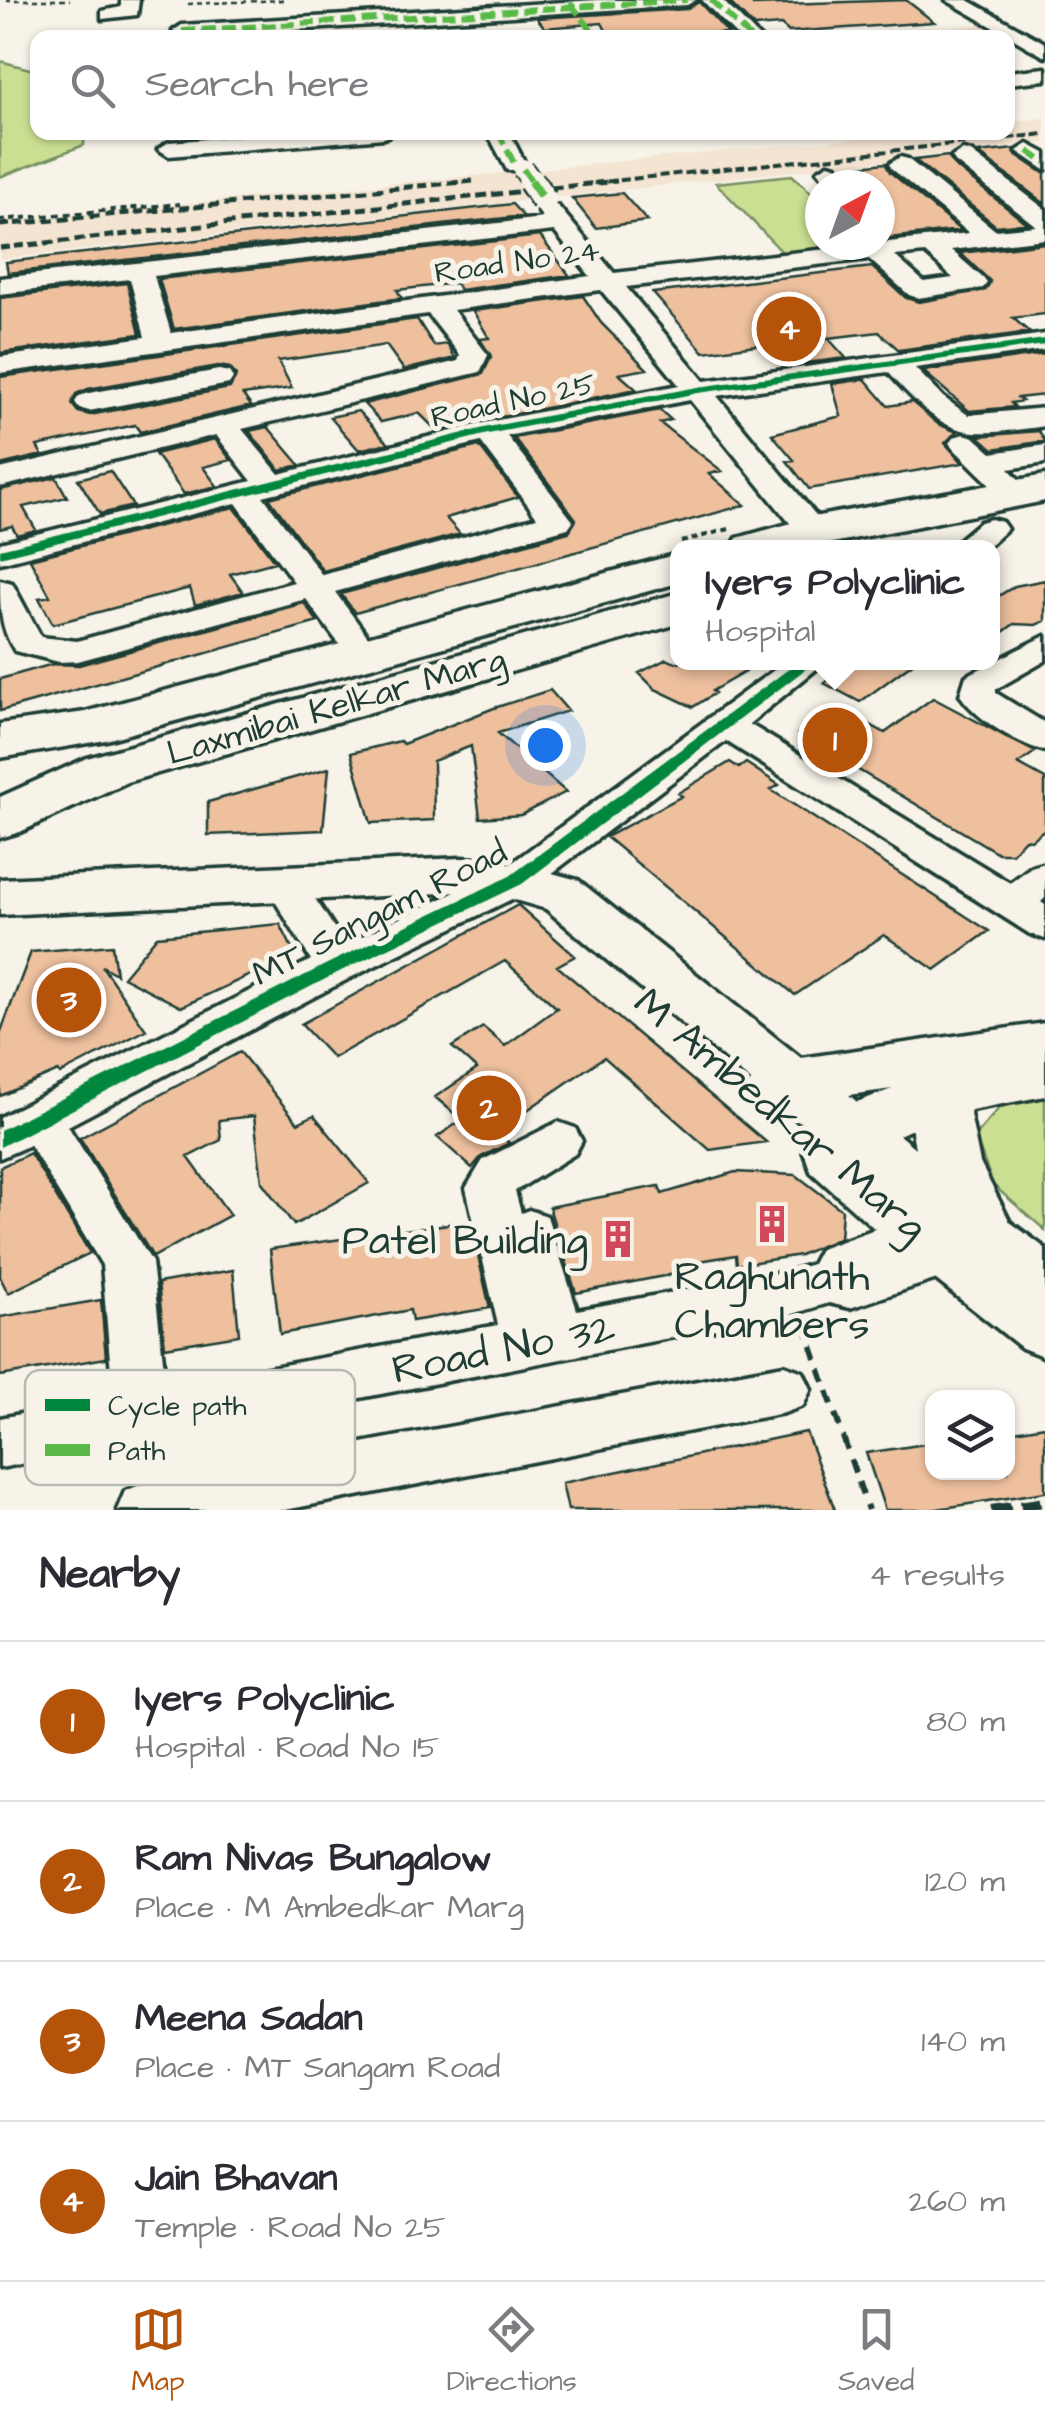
<!DOCTYPE html>
<meta charset="utf-8">
<style>
body{margin:0;font-family:"Architects Daughter",sans-serif;background:#f7f7f7;color:#2b2b33}
.controls{position:absolute;right:30px;bottom:30px;display:grid;overflow:hidden;border-radius:20px;box-shadow:0 2px 8px #0004}
.controls button{width:90px;height:90px;display:grid;place-items:center;padding:0;border:0;border-bottom:2px solid #e1e1e2;background:#fff;color:#2b2b33;font:50px sans-serif}
.compass{position:absolute;left:805px;top:170px;width:90px;height:90px;border-radius:50%;background:#fff;box-shadow:0 2px 8px #0004;rotate:41deg}
.you{position:absolute;left:545px;top:745px;width:35px;height:35px;margin:-25px;border:8px solid #fff;border-radius:50%;background:#1a73e8;box-shadow:0 0 0 15px #1a73e833}
.badge{display:grid;place-items:center;width:65px;height:65px;border-radius:50%;background:#b45309;color:#fff;font-size:32px;font-weight:700}
.pin{position:absolute;translate:-50% -50%;border:5px solid #fff;box-shadow:0 2px 10px #0006}
.popup{position:absolute;left:670px;top:540px;width:330px;height:130px;box-sizing:border-box;display:grid;place-content:center;border-radius:20px;background:#fff;filter:drop-shadow(0 2px 8px #0005);font-size:32px;white-space:nowrap;color:#7c7c81}
.popup b{font-size:38px;color:#2b2b33}
.popup::after{content:'';position:absolute;left:50%;top:100%;margin-left:-20px;border:20px solid transparent;border-top-color:#fff}
.list{margin:0;padding:0;list-style:none}
h2{display:flex;justify-content:space-between;align-items:center;height:130px;margin:0;padding:0 40px;font-size:42px}
h2 small{font-size:32px;font-weight:400;color:#7c7c81}
.list li{display:grid;grid-template-columns:65px 1fr auto;gap:30px;align-items:center;box-sizing:border-box;height:160px;padding:0 40px;border-top:2px solid #e1e1e2}
.list b{display:block;font-size:38px;white-space:nowrap}
.list p{margin:0;font-size:32px;white-space:nowrap;color:#7c7c81}
.list em{font-size:32px;font-style:normal;color:#7c7c81}
.icon{flex:none;width:55px;height:55px;fill:none;stroke:currentColor;stroke-width:2;stroke-linecap:round;stroke-linejoin:round}
.map{position:relative;flex:none;width:1045px;height:1510px;overflow:hidden}
.search{position:absolute;background:#fff;box-shadow:0 2px 8px #0004;left:30px;right:30px;top:30px;height:110px;display:flex;align-items:center;gap:25px;box-sizing:border-box;padding:0 35px;border-radius:20px;color:#7c7c81;font-size:38px}
.sheet{height:770px;background:#fff}
nav{display:flex;justify-content:space-around;align-items:center;box-sizing:border-box;height:140px;border-top:2px solid #e1e1e2;background:#fff;font-size:28px;color:#7c7c81}
nav a{display:grid;justify-items:center;gap:5px}
nav .on{color:#b45309}
.map>svg:first-child{display:block}
.built{fill:#f4e4d2}
.green{fill:#cbdf93;stroke:#758e64;stroke-width:2.5}
.building{fill:#eec09e;stroke:#1f3d34;stroke-width:2.5;fill-rule:evenodd}
.lines{fill:none;stroke-linecap:round;stroke-linejoin:round}
.minor-casing{stroke:#1f3d34;stroke-width:7}
.major-casing{stroke:#1f3d34;stroke-width:7}
.highway-casing{stroke:#1f3d34;stroke-width:7}
.path-far2{stroke:#1f3d34;stroke-width:2.5;stroke-dasharray:5 4;stroke-linecap:butt}
.path-far1{stroke:#1f3d34;stroke-width:4;stroke-dasharray:6 5;stroke-linecap:butt}
.path{stroke:#1f3d34;stroke-width:6;stroke-dasharray:14 10;stroke-linecap:butt}
.minor{fill:#f7f3e8;fill-rule:evenodd}
.major{fill:#f7f3e8;fill-rule:evenodd}
.highway{fill:#f7f3e8;fill-rule:evenodd}
.rail-far2{stroke:#1f3d34;stroke-width:4;stroke-dasharray:9 4;stroke-linecap:butt}
.rail-far1{stroke:#1f3d34;stroke-width:5;stroke-dasharray:10 5;stroke-linecap:butt}
.rail{stroke:#1f3d34;stroke-width:10;stroke-dasharray:20 10;stroke-linecap:butt}
.minor-bridge-far1-casing{stroke:#1f3d34;stroke-width:24;stroke-linecap:butt}
.minor-bridge-casing{stroke:#1f3d34;stroke-width:30;stroke-linecap:butt}
.minor-bridge-far1{stroke:#f7f3e8;stroke-width:20}
.minor-bridge{stroke:#f7f3e8;stroke-width:25}
.quiet-far1{stroke:#58b947;stroke-width:6;stroke-dasharray:14 6;stroke-linecap:butt}
.quiet{stroke:#58b947;stroke-width:9;stroke-dasharray:18 9;stroke-linecap:butt}
.cycleway-casing{stroke:#f7f3e8;stroke-width:6}
.cycleway{fill:#00873e;fill-rule:evenodd}
.labels{text-anchor:middle;stroke-width:10;stroke-linejoin:round;paint-order:stroke}
.far-street-label{font-size:30px;fill:#1f3d34;stroke:#f7f3e8}
.street-label{font-size:35px;fill:#1f3d34;stroke:#f7f3e8}
.near-street-label{font-size:42px;fill:#1f3d34;stroke:#f7f3e8}
.near-poi-label{font-size:42px;fill:#1f3d34;stroke:#f7f3e8;text-anchor:end}
.key{fill:#f7f3e8;stroke:#b6bcb2;stroke-width:2.5}
.key-label{font-size:28px;fill:#1f3d34}
</style>
<div class="map">
<svg width="1045" height="1510" viewBox="0 0 1045 1510">
<rect width="100%" height="100%" fill="#f7f3e8"/>
<filter id="ink" filterUnits="userSpaceOnUse"><feTurbulence type="fractalNoise" baseFrequency=".01" numOctaves="2"/><feDisplacementMap in="SourceGraphic" scale="20" xChannelSelector="R" yChannelSelector="G"/><feConvolveMatrix kernelMatrix="1 2 1 2 8 2 1 2 1" color-interpolation-filters="sRGB"/></filter>
<g filter="url(#ink)">
<!-- built -->
<path class="built" d="M988,24l18,13 -196,1z
M1045,118v25l-1045,116v-37l910,-89 98,-1v-10z"/>
<!-- green -->
<path class="green" d="M0,61l37,10 1,61 47,1 -1,12 -84,32z
M792,175l28,26v44h38l-74,9 -68,-71z
M1045,1087v143l-52,-45 -18,-49 25,-29z"/>
<!-- building -->
<path class="building" d="M727,0h25l1,5 153,-5 28,22 -145,10 -8,-7 -27,2z
M699,2l29,31 -119,3 -7,-13 -57,5 -8,-10 150,-9z
M1014,149l1,5 30,20v30l-67,-51z
M948,156l5,9 73,58 -30,3 -81,-66z
M885,163l5,9 70,58 -80,9v-54h-21l-15,-17z
M622,193l25,28 -51,7 -24,-30z
M512,204l11,12 -515,57 -2,-11z
M540,236l29,39 -109,15 -4,-7 -59,7 5,8 -228,31 -15,-50z
M1045,243v71l-32,4 16,14 -130,18 -20,-18 -51,6 18,20 -56,7 -19,-22 -67,9 -51,-59 219,-26 34,31 13,4 67,-12 4,-9 -30,-28z
M127,283l13,51 -140,19v-55z
M583,296l18,27 46,46 -28,5 17,15 -199,42 -18,-18 -38,9 -17,-18 119,-30 8,-17 -11,-18 9,-1 -16,-27z
M417,319l17,27 13,-2 8,14 -51,12 -18,-25 -108,16 14,27 -49,7 8,11 -111,26 -5,-7 -98,21 5,9 -42,10v-88zM218,366l12,2 6,8 -6,12 -140,27 -12,-3 -6,-8 4,-10 12,-5z
M1045,354v41l-27,3 4,3 -11,2 4,4 -46,4 -46,-40z
M865,379l23,27 24,-4 26,22 19,8 -12,11 18,20 -154,26 -22,-28 7,-1 -22,-26 69,-18 -9,-32z
M660,410l11,10 -11,3 62,48 -13,3 36,31 -390,108 -14,-19 228,-62 7,-13 -62,-81z
M358,411l30,32 -29,7 -29,-33z
M268,427l32,38 -20,5 -31,-39z
M1039,431l6,10 -52,8 -15,-13z
M215,439l16,21 -28,7 14,19 -33,8 -29,-40z
M479,446l39,51 -72,21 14,16 -137,37 -54,-73z
M110,471l23,35 -33,8 -22,-35z
M56,477l11,20 -44,10 13,23 -19,5 -5,-9 -12,3v-39z
M234,507l41,55 -45,12 13,18 -48,13 -5,-17 -137,36 -14,-26 11,-2 -20,-37z
M1045,580v41l-9,4 -22,-1 -22,16v-40l23,-14z
M304,603l14,19 -318,89v-32l53,-15 26,1z
M667,659l6,3h89l-50,29 3,2 -22,14 -38,-18 -16,-16z
M853,662h61l-54,40 -36,-19z
M550,690l18,21 -70,22 68,59 -45,23 -41,3 -9,-72 -38,15 1,59 -63,3 -20,-70 49,-12 3,3 91,-36z
M933,698l102,54 -17,12 27,15v50l-14,11 -6,-1 -13,14h-14l-200,-119 40,-27 47,26z
M730,762l9,6 7,-5 33,22 -8,5 218,141 -54,39 -51,-35 -89,60 -189,-158 76,-41 -4,-3z
M329,768l-6,62 -115,5v-33z
M518,905l57,51 -18,10 209,176 -56,8 -106,-93 -107,74 12,12 -28,14 -9,11 -35,-31 25,-17 -27,-23 42,-28 -25,-22 31,-20 22,19 52,-38 -52,-47 -172,97 -32,-34z
M280,924l15,30 -114,53 -58,-30 34,-41z
M112,945l4,29 -14,-8 44,64 -86,44 -2,-3 -58,25v-62l31,-82z
M240,1052l58,71 16,-8 55,68 -75,42 -32,-43 -8,-66 -35,4 2,20 -33,17 42,58 -77,42 -73,-119z
M30,1153l60,100 -82,40 -8,-16v-110z
M735,1172l61,3 46,35 -2,28 -40,17 -63,10 -1,-10 -49,8 3,8 -114,22 -27,-86 110,-21 3,8z
M470,1221l20,87 -78,13 -2,-11 -130,24 -10,-85z
M233,1270l6,65 -74,12 -7,-64z
M101,1300l5,58 -106,18v-59z
M1045,1426v66l-114,18h-46l-19,-57 66,-10v29h76v-40z
M806,1432l29,78h-267l-6,-27z"/>
<g class="lines">
<!-- minor casing -->
<g class="minor-casing">
<path id="minor" d="M121,0h18l-2,15 -35,4v-8l19,-4z
M597,0h99l-9,5 -505,32 -9,-6 9,-6z
M702,0h20l38,38h-21z
M946,0h22l77,43v14z
M1045,68v12l-37,4v-12z
M295,132h99l-10,6 -215,18 -11,-7 11,-7z
M487,132h22l17,33 -3,5h-16z
M1028,144l17,9v17l-28,-19z
M963,150l8,2 74,57v30l-94,11 32,28 4,5 -4,5 -65,10 -9,-3 -40,-36 -243,28 78,94 341,-47v16l-130,18 28,29 25,18 77,-7v18c-87,13 -98,11 -157,-54l-171,24 112,135 -5,7h-22l-112,-138 -183,36 66,85 -5,7 -233,64 45,61 -5,7 -12,3 -12,-3 -45,-61 -228,62 -19,1 -44,-11c-15,-23 -15,-44 -15,-71l12,3 29,54 36,4 217,-59 -58,-79 -236,60v-20l252,-62 -36,-46 -216,52v-18l458,-108 2,-6 -32,-41 -428,59v-16l145,-20 -15,-58 -130,15v-16l543,-60 -5,-7 12,-7 8,2 56,67 355,-40 -77,-64 -3,-5 11,-7 8,2 87,71 41,-4 -81,-64 -3,-5zM554,231l36,45 -419,57 -17,-57zM925,253l28,25 -29,4 -29,-26zM601,290l78,95 -191,37 -209,52 -37,-45 238,-57 8,-17 -35,-45zM481,442l56,75 -215,58 -59,-79z
M828,164l8,2 19,19h-25l-13,-14z
M219,370l10,2 4,6 -4,6 -140,27 -10,-3 -4,-6 4,-6 10,-3z
M964,434l10,3 18,16 53,-8v18l-36,6 23,24 -4,7h-22l-52,-51 -5,-6 5,-6z
M991,519l11,3 5,7 -21,19h-37l31,-26z
M1045,636v25l-49,28v4l49,30v28c-29,-8 -68,-31 -85,-56l6,-19z
M785,662h40l-76,62 261,159 21,-16 14,-4v35l-4,4 4,3v34l-15,-5 -304,-193 -196,149 -178,87 -284,149 84,136 14,125 332,-62 -32,-137 17,-28 75,-38 17,6 7,13 -7,13 -60,37 6,22 8,-3 18,6 30,94 216,-40 19,-6 8,-15 118,-43 18,6 6,17 23,4 7,15 -7,15 -135,45 -21,-5 -36,11 -793,154v-50l113,-22 -11,-131 -72,-120 -30,13v-41l311,-157 -47,-77 6,-10 14,-4 14,4 47,71 157,-74z
M784,1365l19,7 8,17 -8,17 -19,7 -499,97h-168l8,-19 20,-8z"/>
</g>
<!-- major casing -->
<g class="major-casing">
<path id="major" d="M462,858c41,2 77,11 116,22l223,178 244,-35v73l-74,14 -1,4 10,49 30,59 35,26v109l-23,-9 -121,-96 -90,-80 -11,-31 7,-13 -22,-18 -10,4 -21,-7 -8,-16 5,-10 -205,-172 -48,-14 -36,-3 -462,23v-36zM892,1089l-35,13 -8,-7zM912,1129v2l3,17 -16,-13z"/>
</g>
<!-- highway casing -->
<g class="highway-casing">
<path id="highway" d="M1045,475v26l-238,47h-76l6,-10 76,-21z
M678,554v29l-572,157 -106,18v-34l85,-12z
M678,593v31l-551,158 -107,50 -20,6v-41l87,-39z"/>
</g>
<!-- path-far2 -->
<path class="path-far2" d="M6,0h64
M188,4l95,-4"/>
<!-- path-far1 -->
<path class="path-far1" d="M0,220l180,-16
M681,542l48,-13"/>
<!-- path -->
<path class="path" d="M804,1323l64,187"/>
<!-- minor -->
<use href="#minor" class="minor"/>
<!-- major -->
<use href="#major" class="major"/>
<!-- highway -->
<use href="#highway" class="highway"/>
<!-- rail-far2 -->
<path class="rail-far2" d="M450,183l23,-2
M594,183l451,-49"/>
<!-- rail-far1 -->
<path class="rail-far1" d="M0,225l473,-44
M0,248l617,-67"/>
<!-- rail -->
<path class="rail" d="M991,1510l54,-8"/>
<!-- minor-bridge-far1 casing -->
<g class="minor-bridge-far1-casing">
<path id="minor-bridge-far1" d="M523,169l10,14"/>
</g>
<!-- minor-bridge casing -->
<g class="minor-bridge-casing">
<path id="minor-bridge" d="M531,181l13,19"/>
</g>
<!-- minor-bridge-far1 -->
<use href="#minor-bridge-far1" class="minor-bridge-far1"/>
<!-- minor-bridge -->
<use href="#minor-bridge" class="minor-bridge"/>
<!-- quiet-far1 -->
<path class="quiet-far1" d="M711,0l40,38
M570,3l28,35
M182,31l505,-31
M498,132l17,33
M1028,151l17,12
M523,169l10,14"/>
<!-- quiet -->
<path class="quiet" d="M531,181l13,19"/>
<!-- cycleway casing -->
<g class="cycleway-casing">
<path id="cycleway" d="M1045,339v6l-347,48 -210,41 -488,123v-8l488,-122 210,-40z
M798,662h17l-293,222 -179,86 -343,177v-17l331,-168 179,-86z"/>
</g>
<!-- cycleway -->
<use href="#cycleway" class="cycleway"/>
</g>
</g>
<!-- icons -->
<defs>
<g id="building-bare" transform="scale(3)"><path d="M-4-6H4V6H1V3H-1V6H-4ZM-2.5-4.3h1.7v1.8h-1.7ZM.8-4.3h1.7v1.8H.8ZM-2.5-1h1.7V.8h-1.7ZM.8-1h1.7V.8H.8Z" fill="#d1495b" stroke="#f7f3e8" stroke-width="2.5" paint-order="stroke"/></g>
</defs>
<g fill-rule="evenodd">
<use href="#building-bare" x="772" y="1224"/>
<use href="#building-bare" x="618" y="1239"/>
</g>
<g class="labels">
<!-- far-street labels -->
<g class="far-street-label">
<text transform="translate(517 261) rotate(-8)" y="10">Road No 24</text>
<text transform="translate(513 400) rotate(-12)" y="10">Road No 25</text>
</g>
<!-- street labels -->
<g class="street-label">
<text transform="translate(336 705) rotate(-16)" y="12">Laxmibai Kelkar Marg</text>
<text transform="translate(379 912) rotate(-27)" y="12">MT Sangam Road</text>
</g>
<!-- near-street labels -->
<g class="near-street-label">
<text transform="translate(782 1113) rotate(40)" y="15">M Ambedkar Marg</text>
<text transform="translate(503 1347) rotate(-11)" y="15">Road No 32</text>
</g>
<!-- near-poi labels -->
<g class="near-poi-label">
<text x="588" y="1254">Patel Building</text>
<text x="772" y="1290" text-anchor="middle">Raghunath<tspan x="772" dy="48">Chambers</tspan></text>
</g>
</g>
<!-- legend -->
<rect x="25" y="1370" width="330" height="115" rx="15" class="key"/>
<rect x="45" y="1399" width="45" height="12" fill="#00873e"/>
<rect x="45" y="1444" width="45" height="12" fill="#58b947"/>
<g class="key-label">
<text x="108" y="1415">Cycle path</text>
<text x="108" y="1460">Path</text>
</g>
</svg>
<div class="controls">
<button><svg class="icon" aria-label="layers" viewBox="0 0 24 24"><path d="M12 4l9 5-9 5-9-5zM3 14l9 5 9-5"/></svg></button>
</div>
<svg class="compass" viewBox="-18 -18 36 36"><path d="M0-13l5 13h-10z" fill="#e53935"/><path d="M0 13l5-13h-10z" fill="#7c7c81"/></svg>
<div class="you"></div>
<div class="pin badge" style="left:835px;top:740px">1</div>
<div class="popup"><b>Iyers Polyclinic</b>Hospital</div>
<div class="pin badge" style="left:489px;top:1108px">2</div>
<div class="pin badge" style="left:69px;top:1000px">3</div>
<div class="pin badge" style="left:789px;top:329px">4</div>
<div class="search"><svg class="icon" aria-label="search" viewBox="0 0 24 24"><circle cx="10" cy="10" r="6"/><path d="M15 15l6 6"/></svg>Search here</div>
</div>
<section class="sheet">
<h2>Nearby<small>4 results</small></h2>
<ul class="list">
<li><span class="badge">1</span><div><b>Iyers Polyclinic</b><p>Hospital · Road No 15</p></div><em>80 m</em></li>
<li><span class="badge">2</span><div><b>Ram Nivas Bungalow</b><p>Place · M Ambedkar Marg</p></div><em>120 m</em></li>
<li><span class="badge">3</span><div><b>Meena Sadan</b><p>Place · MT Sangam Road</p></div><em>140 m</em></li>
<li><span class="badge">4</span><div><b>Jain Bhavan</b><p>Temple · Road No 25</p></div><em>260 m</em></li>
</ul>
</section>
<nav>
<a class="on"><svg class="icon" aria-label="map" viewBox="0 0 24 24"><path d="M3 6l6-2 6 2 6-2v14l-6 2-6-2-6 2zM9 4v14M15 6v14"/></svg>Map</a>
<a><svg class="icon" aria-label="directions" viewBox="0 0 24 24"><path d="M12 3l9 9-9 9-9-9zM9 14v-3h6M13 9l2 2-2 2"/></svg>Directions</a>
<a><svg class="icon" aria-label="saved" viewBox="0 0 24 24"><path d="M7 4h10v16l-5-4-5 4z"/></svg>Saved</a>
</nav>
